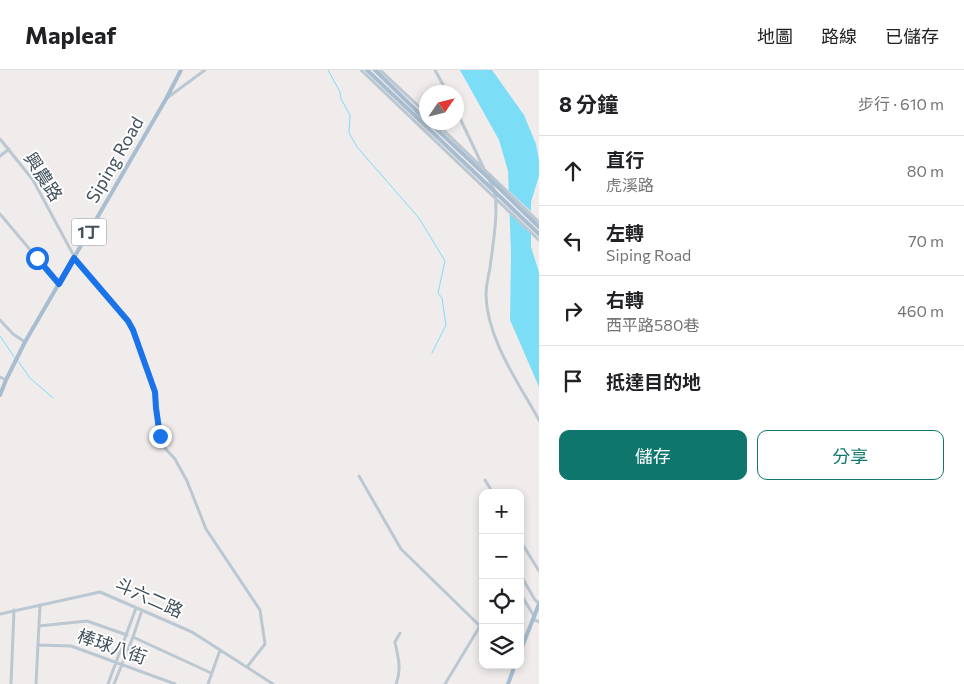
<!DOCTYPE html>
<html lang="zh-TW">
<meta charset="utf-8">
<style>
body{margin:0;font-family:Commissioner,"Noto Sans TC",sans-serif;background:#f2f2f2;color:#202124}
.controls{position:absolute;right:15px;bottom:15px;display:grid;overflow:hidden;border-radius:10px;box-shadow:0 2px 8px #0003}
.controls button{width:45px;height:45px;display:grid;place-items:center;padding:0;border:0;border-bottom:1px solid #e0e0e0;background:#fff;color:#202124;font:25px sans-serif}
.compass{position:absolute;left:419px;top:15px;width:45px;height:45px;border-radius:50%;background:#fff;box-shadow:0 2px 8px #0003;rotate:55deg}
.stop{position:absolute;width:15px;height:15px;margin:-11px;border:4px solid #1a73e8;border-radius:50%;background:#fff}
.stop.end{background:#1a73e8;border-color:#fff;box-shadow:0 1px 5px #0008}
.list{margin:0;padding:0;list-style:none}
h2{display:flex;justify-content:space-between;align-items:center;height:65px;margin:0;padding:0 20px;font-size:21px}
h2 small{font-size:16px;font-weight:400;color:#757577}
.list li{display:grid;grid-template-columns:32px 1fr auto;gap:15px;align-items:center;box-sizing:border-box;height:70px;padding:0 20px;border-top:1px solid #e0e0e0}
.list b{display:block;font-size:19px;white-space:nowrap}
.list p{margin:0;font-size:16px;white-space:nowrap;color:#757577}
.list em{font-size:16px;font-style:normal;color:#757577}
.actions{display:flex;gap:10px;padding:15px 20px}
.actions a{flex:1;padding:11px 0;border:1px solid #0f766e;border-radius:10px;text-align:center;font-size:18px;color:#0f766e}
.actions .main{background:#0f766e;color:#fff}
.icon{flex:none;width:28px;height:28px;fill:none;stroke:currentColor;stroke-width:2;stroke-linecap:round;stroke-linejoin:round}
.map{position:relative;flex:none;width:539px;height:614px;overflow:hidden}
header{display:flex;align-items:center;gap:30px;box-sizing:border-box;height:70px;padding:0 25px;background:#fff;border-bottom:1px solid #e0e0e0}
header strong{font-size:24px}
nav{display:flex;gap:28px;margin-inline-start:auto;font-size:18px}
main{display:flex}
aside{flex:1;background:#fff}
.map>svg:first-child{display:block}
.water{fill:#7cdef6}
.pier{fill:#f0ecec}
.lines{fill:none;stroke-linecap:round;stroke-linejoin:round}
.stream{stroke:#7cdef6;stroke-width:1}
.minor{stroke:#bbc8d1;stroke-width:3}
.major{stroke:#a8bdd0;stroke-width:4}
.route{stroke:#1a73e8;stroke-width:6}
.labels{text-anchor:middle;stroke-width:4;stroke-linejoin:round;paint-order:stroke}
.shield{fill:#fff;stroke:#7b858d;stroke-width:1}
.shield-label{font-size:16px;font-weight:bold;fill:#43515c}
.street-label{font-size:18px;fill:#43515c;stroke:#fff}
</style>
<header>
<strong>Mapleaf</strong>
<nav><a>地圖</a><a>路線</a><a>已儲存</a></nav>
</header>
<main>
<div class="map">
<svg width="539" height="614" viewBox="0 0 539 614">
<rect width="100%" height="100%" fill="#f0ecec"/>
<!-- water -->
<path class="water" d="M460,0h32l32,45 12,29 3,16v16l-8,26v45l8,25v115l-29,-67 1,-67 -3,-82 -9,-31z"/>
<!-- pier -->
<path class="pier" d="M506,118l28,26 -1,22 -26,-25z"/>
<g class="lines">
<!-- stream -->
<path class="stream" d="M328,0l12,22 1,7 9,16 -1,18 8,14 62,71 26,43 -7,32 4,5 4,27 -14,28
M0,266l15,22
M18,291l12,17 23,20"/>
<!-- minor -->
<path class="minor" d="M361,0l178,170
M380,0l47,44
M435,0l12,22
M167,28l38,-28
M457,42l38,80c3,25 -2,51 -5,76 -2,9 -4,18 -4,27 1,44 32,87 53,125
M435,52l104,100
M0,69l33,41 42,78 52,63 6,9 22,62 1,16 4,32 3,6 12,13 12,22 19,48 54,81 5,34 -18,23
M0,86l9,-7
M0,144l59,70
M0,250l13,14 12,8
M0,307l6,3
M359,406l42,73 79,77 -35,58
M485,410l8,13
M520,470l19,31
M520,504l15,26 4,3
M520,523l14,23
M0,544l100,-22 92,40 81,52
M533,549l6,3
M39,556l48,-5 40,14
M133,567l78,36
M38,575l33,1 104,38
M11,614l3,-74
M36,614l4,-79
M108,614l28,-76
M114,614l19,-47 9,-27
M208,614l12,-34
M396,614c6,-15 2,-27 -1,-42l5,-9"/>
<!-- major -->
<path class="major" d="M367,0l172,164
M375,0l52,51
M429,52l68,64 42,41
M0,325l6,-15 19,-38 141,-243 15,-29
M520,582l19,-48
M508,614l7,-19"/>
</g>
<g class="lines">
<!-- route -->
<path class="route" d="M37,188l22,26 15,-26 54,63 5,9 22,62 1,16 4,28"/>
</g>
<g class="labels">
<!-- shield labels -->
<rect class="shield" x="71.5" y="148.5" width="35" height="27" rx="4"/>
<g class="shield-label">
<text x="89" y="168">1丁</text>
</g>
<!-- street labels -->
<g class="street-label">
<text transform="translate(115 90) rotate(-60)" y="6">Siping Road</text>
<text transform="translate(43 107) rotate(57)" y="6">興農路</text>
<text transform="translate(149 528) rotate(24)" y="6">斗六二路</text>
<text transform="translate(112 577) rotate(19)" y="6">棒球八街</text>
</g>
</g>
</svg>
<div class="controls">
<button>+</button>
<button>−</button>
<button><svg class="icon" aria-label="locate" viewBox="0 0 24 24"><circle cx="12" cy="12" r="6"/><path d="M12 2v4M12 18v4M2 12h4M18 12h4"/></svg></button>
<button><svg class="icon" aria-label="layers" viewBox="0 0 24 24"><path d="M12 4l9 5-9 5-9-5zM3 14l9 5 9-5"/></svg></button>
</div>
<svg class="compass" viewBox="-18 -18 36 36"><path d="M0-13l5 13h-10z" fill="#e53935"/><path d="M0 13l5-13h-10z" fill="#757577"/></svg>
<div class="stop" style="left:37px;top:188px"></div>
<div class="stop end" style="left:160px;top:366px"></div>
</div>
<aside>
<h2>8 分鐘<small>步行 · 610 m</small></h2>
<ul class="list">
<li><svg class="icon" aria-label="ahead" viewBox="0 0 24 24"><path d="M12 20V5M6 11l6-6 6 6"/></svg><div><b>直行</b><p>虎溪路</p></div><em>80 m</em></li>
<li><svg class="icon" aria-label="left" viewBox="0 0 24 24"><path d="M17 20v-9H6M10 6l-5 5 5 5"/></svg><div><b>左轉</b><p>Siping Road</p></div><em>70 m</em></li>
<li><svg class="icon" aria-label="right" viewBox="0 0 24 24"><path d="M7 20v-9h11M14 6l5 5-5 5"/></svg><div><b>右轉</b><p>西平路580巷</p></div><em>460 m</em></li>
<li><svg class="icon" aria-label="arrive" viewBox="0 0 24 24"><path d="M6 21V4h12l-3 4 3 4H6"/></svg><div><b>抵達目的地</b></div></li>
</ul>
<div class="actions"><a class="main">儲存</a><a>分享</a></div>
</aside>
</main>
